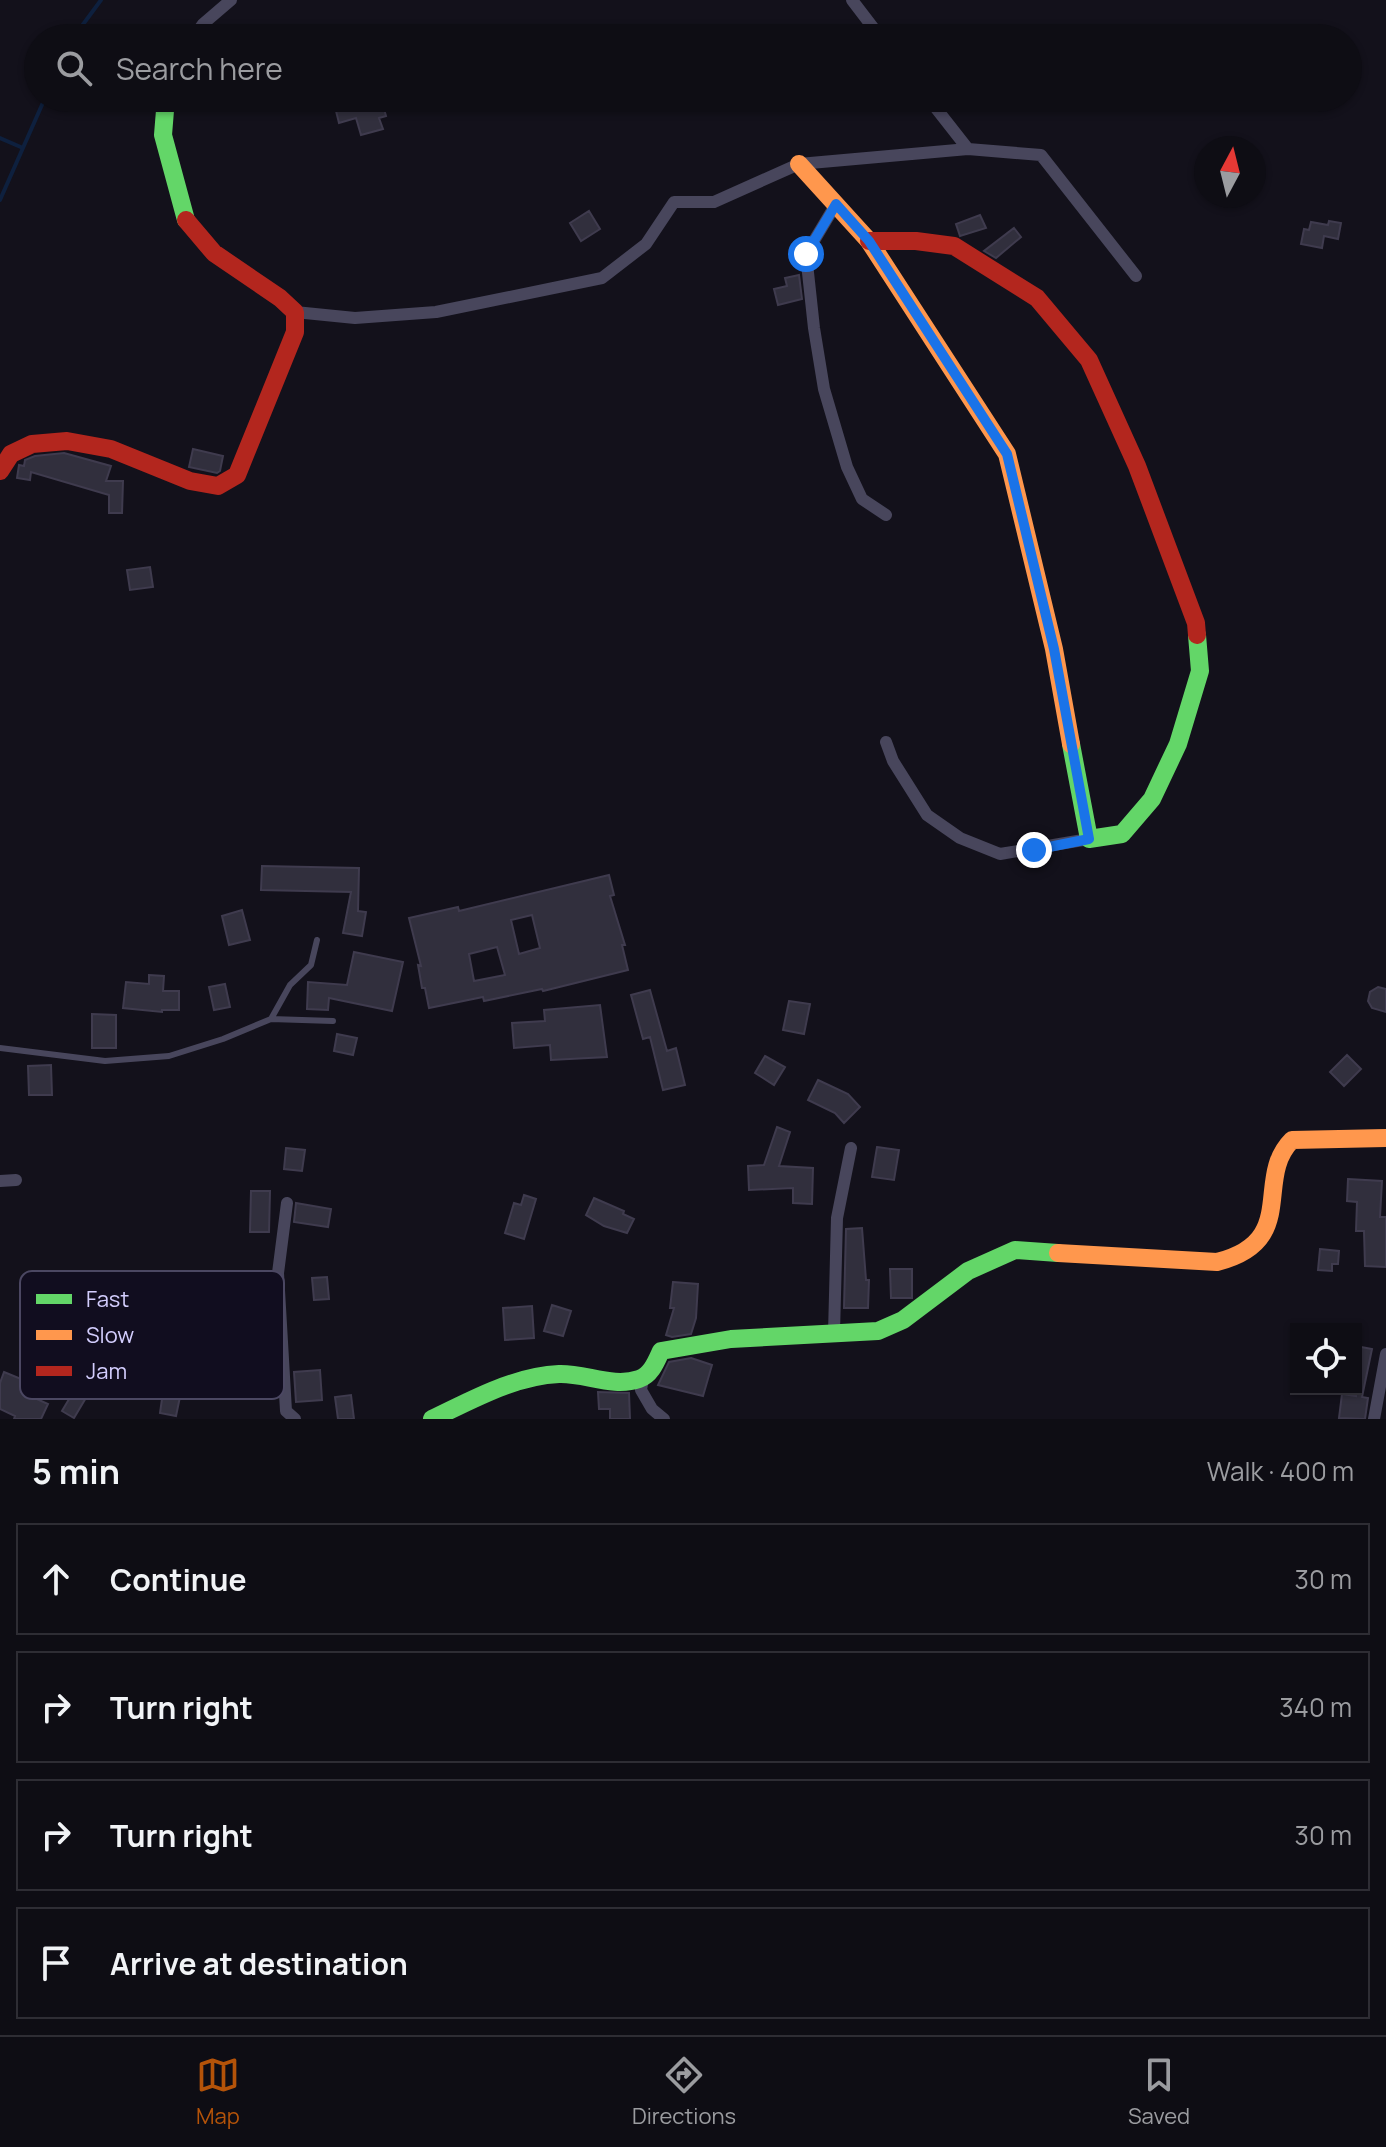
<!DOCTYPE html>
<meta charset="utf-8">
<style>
body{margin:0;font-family:Manrope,sans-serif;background:#17161d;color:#f1f3f6}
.controls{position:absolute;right:24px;bottom:24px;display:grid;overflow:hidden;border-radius:0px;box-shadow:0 2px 6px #0004}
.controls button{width:72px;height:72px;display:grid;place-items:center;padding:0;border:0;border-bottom:2px solid #2e2d34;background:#0e0d14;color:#f1f3f6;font:40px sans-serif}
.compass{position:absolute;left:1194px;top:136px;width:72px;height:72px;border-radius:50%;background:#0e0d14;box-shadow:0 2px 6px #0004;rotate:7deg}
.stop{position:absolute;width:24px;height:24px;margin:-18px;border:6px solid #1a73e8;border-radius:50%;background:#fff}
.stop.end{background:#1a73e8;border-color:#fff;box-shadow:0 2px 8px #0008}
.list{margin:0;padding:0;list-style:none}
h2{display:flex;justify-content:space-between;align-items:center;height:104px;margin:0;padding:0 32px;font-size:34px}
h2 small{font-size:26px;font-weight:400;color:#9b9ca0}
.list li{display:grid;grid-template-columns:52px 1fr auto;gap:24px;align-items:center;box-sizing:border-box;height:112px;margin:0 16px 16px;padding:0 16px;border:2px solid #2e2d34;border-radius:0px}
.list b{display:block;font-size:30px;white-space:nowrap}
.list em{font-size:26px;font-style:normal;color:#9b9ca0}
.icon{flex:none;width:44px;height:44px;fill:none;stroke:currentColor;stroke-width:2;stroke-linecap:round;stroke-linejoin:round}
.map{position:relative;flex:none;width:1386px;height:1419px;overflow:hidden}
.search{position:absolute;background:#0e0d14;box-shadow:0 2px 6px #0004;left:24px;right:24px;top:24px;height:88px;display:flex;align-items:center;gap:20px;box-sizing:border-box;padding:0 28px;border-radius:44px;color:#9b9ca0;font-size:30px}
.sheet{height:616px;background:#0e0d14}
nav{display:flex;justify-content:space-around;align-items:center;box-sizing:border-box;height:112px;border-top:2px solid #2e2d34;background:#0e0d14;font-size:22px;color:#9b9ca0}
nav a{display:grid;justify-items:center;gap:4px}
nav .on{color:#b45309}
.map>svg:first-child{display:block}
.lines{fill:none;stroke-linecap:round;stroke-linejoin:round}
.stream{stroke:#0e203e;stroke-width:4}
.building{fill:#312f3d;stroke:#3f3b4e;stroke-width:2;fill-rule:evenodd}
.lane{stroke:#48465c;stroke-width:6}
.street{stroke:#48465c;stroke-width:12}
.fast{stroke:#63d668;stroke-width:18}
.slow{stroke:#ff974d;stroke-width:18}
.jam{stroke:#b3261e;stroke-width:18}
.route{stroke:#1a73e8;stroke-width:10}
.key{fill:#110d1f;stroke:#4b4762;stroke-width:2}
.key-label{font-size:22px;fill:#d3cdfd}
</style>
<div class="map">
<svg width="1386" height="1419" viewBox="0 0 1386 1419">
<rect width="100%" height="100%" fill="#13111b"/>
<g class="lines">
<!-- stream -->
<path class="stream" d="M73,38l28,-38
M0,138l23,10
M0,200l45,-102"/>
</g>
<!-- building -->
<path class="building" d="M352,98h29l5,18 -7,2 4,11 -22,6 -5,-17 -17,5 -5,-20z
M589,211l11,18 -19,12 -11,-18z
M980,215l6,13 -26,8 -4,-12z
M1329,221l12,2 -3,16 -14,-3 -2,12 -21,-4 3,-15 5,1 2,-8 17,3z
M1014,228l7,9 -25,21 -12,-7z
M799,275l3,24 -24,6 -4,-16 13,-3 -2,-8z
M193,449l30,7 -3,15 -3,2 -28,-6z
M64,453l47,13 -5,15h17l-1,32h-13v-18l-78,-23 -1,8 -13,-2 2,-13 5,1 1,-6 10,-4z
M150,567l3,20 -23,3 -3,-20z
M262,866l97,2 -1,43 8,1 -4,24 -19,-3 8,-41 -90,-2z
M609,875l5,20 -4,1 15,49h-3l6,25 -85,21 -1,-2 -58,12 -1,-4 -54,11 -4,-20h-3l-4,-23 3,1 -12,-48 49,-11 1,4zM532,915l8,33 -21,6 -8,-34zM497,947l8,28 -31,6 -5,-27z
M242,910l8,30 -21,5 -7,-29z
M354,952l49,10 -11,49 -63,-13 -1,12 -21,-1 1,-27 39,3z
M149,975l15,1 -1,15h16v19h-17v2l-39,-4 3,-26 23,2z
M225,984l5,23 -16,3 -5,-23z
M1378,987l8,2v23l-14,-4 -4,-7 2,-9z
M650,990l17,61 9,-3 9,37 -22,5 -13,-53 -7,2 -12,-44z
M789,1001l21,3 -6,30 -21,-4z
M600,1005l7,52 -56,3 -1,-15 -36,3 -2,-25 33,-2 -1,-11z
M92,1014l24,1v33h-24z
M337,1034l20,4 -4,17 -19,-4z
M1347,1055l14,14 -17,17 -14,-14z
M765,1056l20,11 -11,18 -19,-12z
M51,1065l1,30h-23l-1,-29z
M818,1080l30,14 12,13 -16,16 -9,-10 -27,-13z
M777,1127l13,5 -11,34 34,2 -1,36 -19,-1v-15l-44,2 -1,-24 16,-1z
M877,1147l22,3 -5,30 -22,-3z
M286,1148l19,2 -3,21 -18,-2z
M1348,1179l34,2 -2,36h6v50l-21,-1 -1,-35h-8l1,-29 -10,-1z
M251,1191h19l-1,41h-19z
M524,1195l12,4 -12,40 -19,-6 9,-30 7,2z
M594,1198l30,13 -1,3 11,5 -7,14 -23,-7 -18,-11z
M296,1203l35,6 -3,18 -34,-5z
M862,1228l4,52h3l-1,28h-24l2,-79z
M1320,1249l19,2 -1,13h-6v7l-14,-1z
M890,1269h22v29h-21z
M327,1277l2,22 -15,1 -2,-22z
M673,1282l25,2 -2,34 -5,16 -19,3 -6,-2 8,-27h-4z
M552,1305l19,6 -8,25 -19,-5z
M532,1306l2,32 -29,2 -2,-32z
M1356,1346l16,3 -10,48 6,1 -3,21 -26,-1 3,-24 14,2z
M691,1358l21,7 -9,31 -45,-11 11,-23z
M320,1370l2,30 -26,2 -2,-30z
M4,1372l22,9 -5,11 27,12 -7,15h-27l1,-3 -15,-7v-26z
M170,1376l17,3 -3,13h-3l-5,24 -16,-3 2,-14h4z
M78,1384l12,7 -16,27 -12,-7z
M598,1392l31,1 1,26h-20v-10h-11z
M351,1395l3,24h-16l-3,-22z"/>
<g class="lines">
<!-- lane -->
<path class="lane" d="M271,1019l19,-34 21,-20 6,-25
M0,1048l105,13 64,-5 54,-17 48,-20 62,2"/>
<!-- street -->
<path class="street" d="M852,0l29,38
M193,38l10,-14 28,-24
M928,98l40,51
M836,204l-30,50 8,74 10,61 23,78 15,32 24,16
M295,312l60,6 81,-6 166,-34 44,-34 28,-42h40l85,-38 169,-15 73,6 95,121
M886,742l7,19 34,54 33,23 40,16 89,-15
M0,1181l16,-1
M287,1203l-9,70 8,138 9,8
M834,1333l3,-115 14,-70
M643,1378l-2,12 11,19 12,10
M1374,1419l12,-65"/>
<!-- fast -->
<path class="fast" d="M166,98l-3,37 23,85
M1071,744l18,95 33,-5 30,-35 26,-55 22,-73 -3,-36
M432,1419c40,-19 82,-43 127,-45 26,-1 54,14 80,5 12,-4 17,-17 22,-28l70,-12 147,-8 25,-11 65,-49 47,-21 43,3"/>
<!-- slow -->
<path class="slow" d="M799,164l70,77 138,213 47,195 17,95
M1058,1253l159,9c83,-21 36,-83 75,-122l94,-2"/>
<!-- jam -->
<path class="jam" d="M869,241h47l38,5 83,52 52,62 48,106 59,157 1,12
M0,471l11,-17 21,-10 35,-3 44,8 79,32 28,5 19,-11 58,-143v-20l-15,-14 -66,-45 -28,-33"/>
</g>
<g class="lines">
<!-- route -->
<path class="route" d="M806,254l30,-50 33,37 138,213 47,195 35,190 -55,11"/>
</g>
<!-- legend -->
<rect x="20" y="1271" width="264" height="128" rx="12" class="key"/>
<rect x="36" y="1294" width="36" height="10" fill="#63d668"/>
<rect x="36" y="1330" width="36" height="10" fill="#ff974d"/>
<rect x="36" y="1366" width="36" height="10" fill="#b3261e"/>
<g class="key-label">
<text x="86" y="1307">Fast</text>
<text x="86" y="1343">Slow</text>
<text x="86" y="1379">Jam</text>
</g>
</svg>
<div class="controls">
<button><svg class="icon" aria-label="locate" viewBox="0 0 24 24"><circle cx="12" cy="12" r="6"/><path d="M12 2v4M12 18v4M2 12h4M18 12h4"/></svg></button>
</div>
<svg class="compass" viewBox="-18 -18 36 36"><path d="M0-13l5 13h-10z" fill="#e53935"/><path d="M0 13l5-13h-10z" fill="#9b9ca0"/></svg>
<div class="stop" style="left:806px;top:254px"></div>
<div class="stop end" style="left:1034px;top:850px"></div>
<div class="search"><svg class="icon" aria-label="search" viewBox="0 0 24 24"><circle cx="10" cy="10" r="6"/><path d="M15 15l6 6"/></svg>Search here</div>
</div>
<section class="sheet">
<h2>5 min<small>Walk · 400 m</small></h2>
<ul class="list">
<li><svg class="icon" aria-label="ahead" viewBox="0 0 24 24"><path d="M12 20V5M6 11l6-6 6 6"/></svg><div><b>Continue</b></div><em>30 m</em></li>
<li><svg class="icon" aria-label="right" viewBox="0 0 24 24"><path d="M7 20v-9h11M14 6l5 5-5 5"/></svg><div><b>Turn right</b></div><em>340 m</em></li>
<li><svg class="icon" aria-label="right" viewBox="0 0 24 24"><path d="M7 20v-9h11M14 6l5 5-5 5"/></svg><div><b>Turn right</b></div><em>30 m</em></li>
<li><svg class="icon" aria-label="arrive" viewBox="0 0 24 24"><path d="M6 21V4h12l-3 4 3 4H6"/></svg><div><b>Arrive at destination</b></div></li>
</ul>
</section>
<nav>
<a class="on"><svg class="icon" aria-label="map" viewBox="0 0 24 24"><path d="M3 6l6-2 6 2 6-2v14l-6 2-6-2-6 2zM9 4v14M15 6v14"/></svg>Map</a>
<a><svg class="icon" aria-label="directions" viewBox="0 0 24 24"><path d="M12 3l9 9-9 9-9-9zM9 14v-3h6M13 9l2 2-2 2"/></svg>Directions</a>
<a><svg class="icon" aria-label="saved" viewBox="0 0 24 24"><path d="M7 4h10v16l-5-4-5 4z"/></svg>Saved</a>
</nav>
